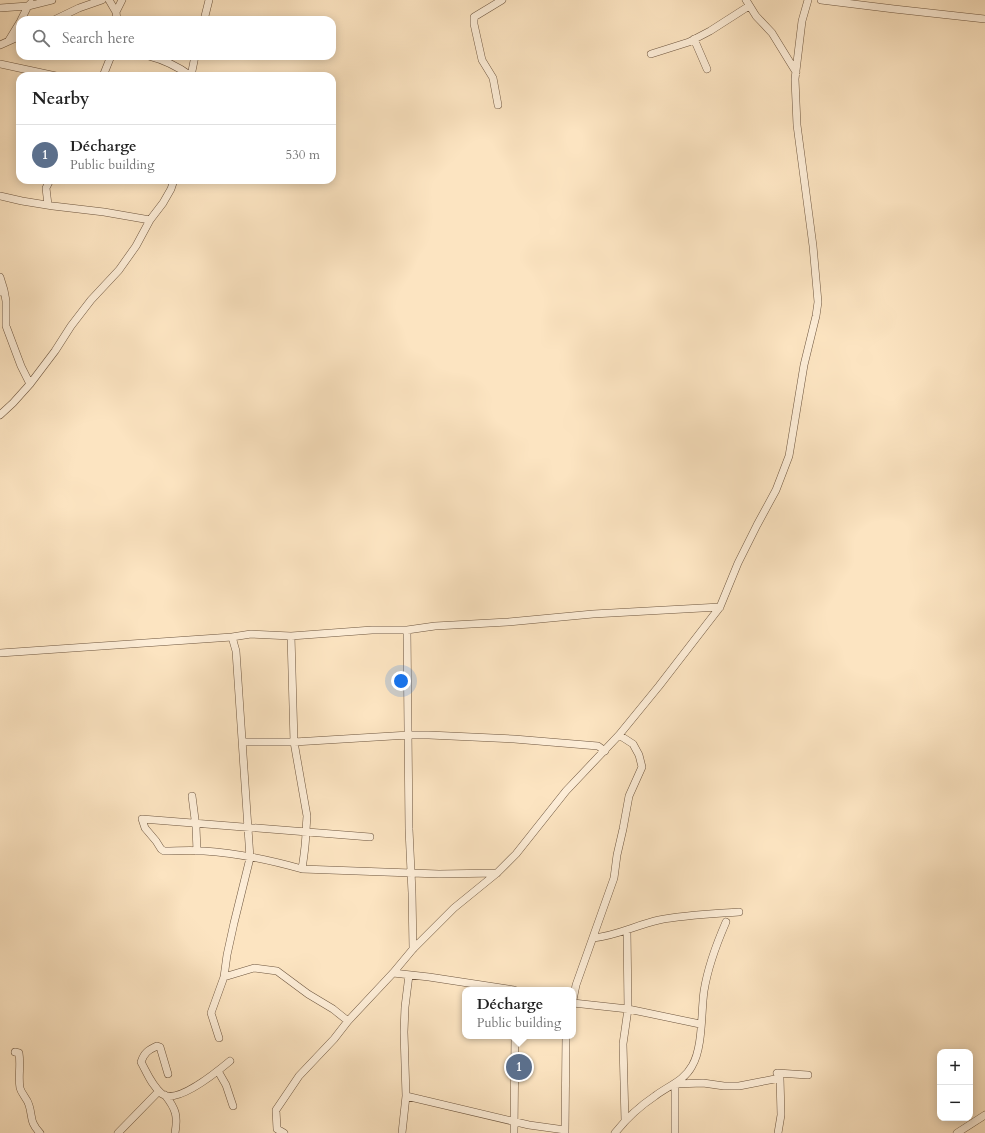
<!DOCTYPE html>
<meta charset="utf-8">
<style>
body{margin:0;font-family:Cardo,serif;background:#f2f2f2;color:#222}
.controls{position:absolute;right:12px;bottom:12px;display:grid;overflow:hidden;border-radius:8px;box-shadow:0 2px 10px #0003}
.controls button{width:36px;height:36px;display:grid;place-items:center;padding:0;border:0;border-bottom:1px solid #e0e0e0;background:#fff;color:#222;font:20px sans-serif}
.you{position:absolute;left:401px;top:681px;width:14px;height:14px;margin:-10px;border:3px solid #fff;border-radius:50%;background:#1a73e8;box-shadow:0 0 0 6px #1a73e833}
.badge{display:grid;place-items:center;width:26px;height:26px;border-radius:50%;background:#0f766e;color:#fff;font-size:13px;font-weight:700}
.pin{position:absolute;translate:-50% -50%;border:2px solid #fff;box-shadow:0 1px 4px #0006}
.popup{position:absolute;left:462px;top:987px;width:114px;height:52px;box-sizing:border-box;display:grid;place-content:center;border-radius:8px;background:#fff;filter:drop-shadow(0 1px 3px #0005);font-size:13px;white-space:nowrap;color:#767676}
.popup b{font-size:15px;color:#222}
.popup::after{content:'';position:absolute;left:50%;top:100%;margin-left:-8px;border:8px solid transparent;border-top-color:#fff}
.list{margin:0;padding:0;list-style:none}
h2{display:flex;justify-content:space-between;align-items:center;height:52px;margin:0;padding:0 16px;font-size:17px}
h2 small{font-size:13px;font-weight:400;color:#767676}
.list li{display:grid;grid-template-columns:26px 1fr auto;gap:12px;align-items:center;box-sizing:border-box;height:60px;padding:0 16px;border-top:1px solid #e0e0e0}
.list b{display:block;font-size:15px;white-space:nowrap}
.list p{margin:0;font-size:13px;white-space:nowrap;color:#767676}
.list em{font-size:13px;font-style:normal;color:#767676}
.icon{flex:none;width:22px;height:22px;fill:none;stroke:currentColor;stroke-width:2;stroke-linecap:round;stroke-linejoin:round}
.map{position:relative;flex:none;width:985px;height:1133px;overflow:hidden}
.search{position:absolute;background:#fff;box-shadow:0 2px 10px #0003;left:16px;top:16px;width:320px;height:44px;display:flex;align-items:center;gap:10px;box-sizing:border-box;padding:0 14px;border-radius:12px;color:#767676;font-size:15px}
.panel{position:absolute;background:#fff;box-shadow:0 2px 10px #0003;left:16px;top:72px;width:320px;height:112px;border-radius:12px}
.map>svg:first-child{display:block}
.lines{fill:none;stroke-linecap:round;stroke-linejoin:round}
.minor-casing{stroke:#6d553e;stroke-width:8}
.minor{stroke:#fdedd7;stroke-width:7}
</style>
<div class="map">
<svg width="985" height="1133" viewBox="0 0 985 1133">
<rect width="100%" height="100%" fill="#fce4c1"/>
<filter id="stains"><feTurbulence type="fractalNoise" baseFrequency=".005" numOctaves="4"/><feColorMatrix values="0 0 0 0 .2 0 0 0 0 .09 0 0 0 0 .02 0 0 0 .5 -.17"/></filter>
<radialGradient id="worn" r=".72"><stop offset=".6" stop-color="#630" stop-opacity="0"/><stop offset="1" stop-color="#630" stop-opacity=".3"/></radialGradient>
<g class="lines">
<!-- minor casing -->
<g class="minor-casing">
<path id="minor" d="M109,0l7,12
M746,0l10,16 16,17 24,39
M821,0l73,9 91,10
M0,8l28,-2 24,-6
M21,20l7,-14 3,-3
M54,20l25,-12 23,-8
M117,20l-1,-8 6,-12
M204,20l5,-20
M694,39l13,30
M9,40l11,-18
M0,45l20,-9
M651,54l38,-12 21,-11 39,-25
M149,56c16,4 28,10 42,20
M0,64l56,12
M103,76l8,-20
M191,76l4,-20
M498,105l-5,-27 -11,-18 -8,-36v-7l28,-17
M0,196l22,5 31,5 51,6 46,8
M48,205l-2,-17 4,-8
M0,277l4,13
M0,292l4,-2 2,11v25l15,40 9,18
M0,415l13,-12 17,-19 25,-33 16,-25 20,-26 28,-30 17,-24 14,-26 13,-17 8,-14 3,-9
M407,630l2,199 3,64 1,56
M0,653l232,-16
M243,742h51l115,-7h20l85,4 84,7 7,5
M192,796l4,31 1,24
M370,837c-76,-6 -152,-12 -228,-18l3,9 11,13 5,8 3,2c13,0 27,-1 40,0 33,2 66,9 98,18 2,-13 4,-26 4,-39l1,-14 -13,-74 -3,-106 81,-6h35l28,-4 73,-4 85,-8 127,-7
M302,869l137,5 58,-1
M593,938c23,-2 43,-13 66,-18 26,-5 53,-6 80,-8
M393,973l36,4 85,13
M224,977l30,-9 23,3 31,23 25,15 15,12
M573,1000l3,-15 38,-107 3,-23 6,-26 6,-33 13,-29 -3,-12 -6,-11 -14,-9
M573,1003l55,6 72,15
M219,1038l-8,-25 13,-36 3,-22 7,-32 16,-65 -14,-207 -4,-14 19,-3 40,2
M15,1052l4,1c2,12 -1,24 1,35 2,7 7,10 9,17 4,13 0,16 11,28
M218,1071l8,14 7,21
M168,1074l-8,-27 -3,-1c-9,4 -13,7 -16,16 6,11 11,24 21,32 15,11 56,-23 68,-33
M675,1084l28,-1 21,3h15l41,-8 -3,-5 31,2
M165,1095c11,14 13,21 10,38
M406,1096l123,29 36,5
M625,1121l-2,-77 5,-35 -1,-79
M118,1133l41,-42
M284,1133l-7,-4 -1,-19 23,-34 35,-37 14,-18 45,-48 20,-24 41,-41 43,-35 19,-19 50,-63 53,-56 40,-49 61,-79 18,-44 19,-38 19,-35 13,-34 15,-91 12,-49 2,-14 -5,-56 -16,-121 -2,-46 7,-58 6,-21
M402,1133l4,-37 -2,-64 1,-25 4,-32
M514,1133l1,-97
M565,1133l1,-97
M615,1133c11,-14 25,-27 40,-37 13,-10 29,-15 37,-30 11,-18 9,-54 12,-75 4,-25 12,-46 22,-69
M675,1133v-49
M778,1133l3,-18 -1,-37
M957,1133l28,-18"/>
</g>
<!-- minor -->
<use href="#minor" class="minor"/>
</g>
<rect width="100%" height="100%" filter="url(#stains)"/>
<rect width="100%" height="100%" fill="url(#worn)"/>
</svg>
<div class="controls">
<button>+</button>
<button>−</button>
</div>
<div class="you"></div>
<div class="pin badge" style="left:519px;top:1067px;background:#5c6f8a">1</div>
<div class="popup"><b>Décharge</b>Public building</div>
<div class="search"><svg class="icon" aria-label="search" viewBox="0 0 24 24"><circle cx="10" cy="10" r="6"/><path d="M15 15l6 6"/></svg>Search here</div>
<section class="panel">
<h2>Nearby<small></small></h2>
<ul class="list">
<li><span class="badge" style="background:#5c6f8a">1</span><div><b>Décharge</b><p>Public building</p></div><em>530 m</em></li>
</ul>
</section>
</div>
